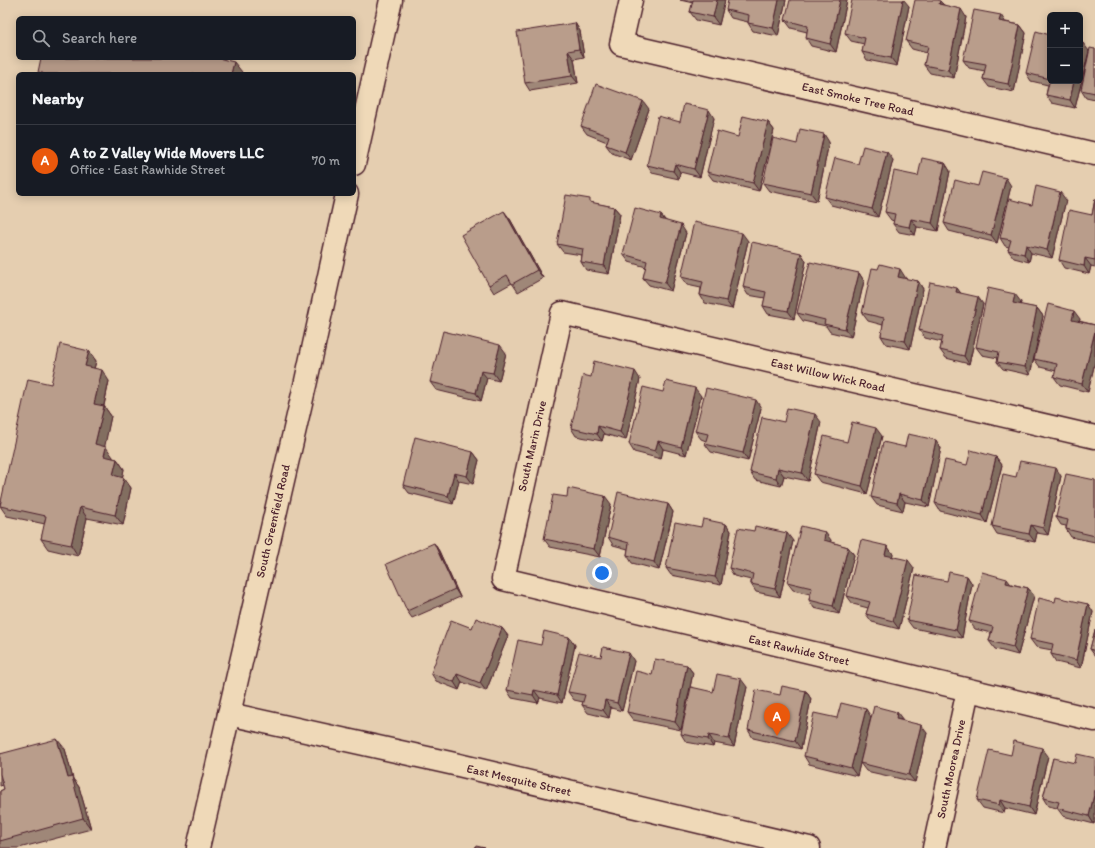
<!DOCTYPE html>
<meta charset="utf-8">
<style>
body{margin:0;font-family:Itim,sans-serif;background:#20242c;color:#f1f3f6}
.controls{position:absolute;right:12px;top:12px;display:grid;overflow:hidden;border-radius:6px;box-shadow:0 2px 10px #0003}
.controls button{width:36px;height:36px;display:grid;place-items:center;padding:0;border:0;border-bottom:1px solid #363941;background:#171b24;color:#f1f3f6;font:20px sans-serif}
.you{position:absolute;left:602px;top:573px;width:14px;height:14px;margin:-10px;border:3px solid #fff;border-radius:50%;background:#1a73e8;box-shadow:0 0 0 6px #1a73e833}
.badge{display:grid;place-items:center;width:26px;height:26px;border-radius:50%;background:#ea580c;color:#fff;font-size:13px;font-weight:700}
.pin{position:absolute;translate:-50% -33px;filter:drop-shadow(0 1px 2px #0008)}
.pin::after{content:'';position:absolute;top:21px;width:14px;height:12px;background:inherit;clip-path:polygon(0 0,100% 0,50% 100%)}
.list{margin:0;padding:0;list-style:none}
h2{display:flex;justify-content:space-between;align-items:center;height:52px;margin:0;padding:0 16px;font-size:17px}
h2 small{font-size:13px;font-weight:400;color:#9ea1a6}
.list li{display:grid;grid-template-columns:26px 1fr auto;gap:12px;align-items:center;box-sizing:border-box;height:72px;padding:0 16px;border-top:1px solid #363941}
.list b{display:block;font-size:15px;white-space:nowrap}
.list p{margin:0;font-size:13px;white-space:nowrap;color:#9ea1a6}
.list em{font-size:13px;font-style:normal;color:#9ea1a6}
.icon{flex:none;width:22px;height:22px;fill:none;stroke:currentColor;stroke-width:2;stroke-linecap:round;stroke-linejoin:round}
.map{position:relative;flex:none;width:1095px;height:848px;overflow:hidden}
.search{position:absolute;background:#171b24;box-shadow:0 2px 10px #0003;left:16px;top:16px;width:340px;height:44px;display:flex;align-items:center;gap:10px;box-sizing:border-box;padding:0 14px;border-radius:6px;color:#9ea1a6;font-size:15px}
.panel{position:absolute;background:#171b24;box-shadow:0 2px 10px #0003;left:16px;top:72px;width:340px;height:124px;border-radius:6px}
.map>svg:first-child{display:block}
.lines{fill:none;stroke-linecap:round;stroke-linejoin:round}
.minor-casing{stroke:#4a1f2b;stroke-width:25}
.tertiary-casing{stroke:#4a1f2b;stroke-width:25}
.secondary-casing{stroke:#4a1f2b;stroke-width:25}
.minor{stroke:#efd9b8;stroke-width:22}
.tertiary{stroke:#efd9b8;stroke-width:22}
.secondary{stroke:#efd9b8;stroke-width:22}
.wall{fill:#9f8778;stroke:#4a1f2b}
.shaded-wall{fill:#826e61;stroke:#4a1f2b}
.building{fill:#b99d8b;stroke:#4a1f2b}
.labels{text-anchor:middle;stroke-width:3.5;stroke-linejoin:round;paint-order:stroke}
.street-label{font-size:12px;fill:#4a1f2b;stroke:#efd9b8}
</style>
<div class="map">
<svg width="1095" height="848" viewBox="0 0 1095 848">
<rect width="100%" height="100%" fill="#e5ceb0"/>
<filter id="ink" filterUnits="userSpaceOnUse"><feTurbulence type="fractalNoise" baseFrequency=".025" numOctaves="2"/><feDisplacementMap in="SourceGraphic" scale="8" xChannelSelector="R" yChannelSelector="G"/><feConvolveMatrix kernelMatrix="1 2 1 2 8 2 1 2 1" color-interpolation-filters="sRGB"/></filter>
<g filter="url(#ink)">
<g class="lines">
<!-- minor casing -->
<g class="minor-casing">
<path id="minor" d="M631,0l-10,44 474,110
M1095,437l-533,-124 -59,266 592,141
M934,848l34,-158"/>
</g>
<!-- tertiary casing -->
<g class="tertiary-casing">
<path id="tertiary" d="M229,714l221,49 359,85"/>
</g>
<!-- secondary casing -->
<g class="secondary-casing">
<path id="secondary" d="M354,164l37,-164
M198,848l108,-467 41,-187"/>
</g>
<!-- minor -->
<use href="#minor" class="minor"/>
<!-- tertiary -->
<use href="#tertiary" class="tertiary"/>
<!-- secondary -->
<use href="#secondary" class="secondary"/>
</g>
<!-- wall -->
<path class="wall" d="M680,0h45l-6,25 -23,-5 -6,-8 3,-9z
M786,0l-8,36 -25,-5 -5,-8v-1l-17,-4 -5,-8z
M847,0l-11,52 -25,-6 -5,-8 1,-6 -16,-4 -6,-8z
M940,1l4,4 22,12 -12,61 -24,-5 -6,-8 3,-12 -15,-4 -6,-8z
M909,6l-12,60 -30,-6 -5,-8 2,-8 -13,-3 -6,-8z
M1006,22l14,3 6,8 -12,59 -25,-5 -6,-8 2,-8 -16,-3 -6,-8z
M575,23l5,8 4,26 -10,2 4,24 -48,8 -5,-8z
M1095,49v51l-9,-2 -5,-8 7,-35 -13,53 -23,-5 -6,-8 2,-10 -17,-4 -5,-8z
M649,109l-18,51 -19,-7 -6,-8 1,-3 -20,-8 -6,-8z
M714,118l-14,59 -20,-5 -1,7 -27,-6 -5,-8z
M768,122l6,8 -15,61 -46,-11 -6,-8 31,-35z
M829,142l-12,59 -48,-10 -6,-8z
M893,160l-15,57 -47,-12 -6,-8 33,-33z
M945,163l5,8 -12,60 -21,-4 -2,8 -16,-3 -6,-8 1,-3 -3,-1 -6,-8 33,-36z
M978,186h33l-14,57 -48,-12 -5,-8z
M1095,199v68l-4,-1 -2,8 -25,-6 -5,-8 33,-45z
M1066,200l-14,58 -21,-5 -2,9 -15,-4 -6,-8 1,-3 -4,-1 -5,-8 32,-33z
M593,203l21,4 6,7 -11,60 -23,-4 -5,-8 1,-7 -19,-3 -6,-8z
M661,215l4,5 21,13 -15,58 -22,-6 -6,-7 3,-11 -17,-5 -6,-8z
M510,219l33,59 -25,14 -6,-9 -18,10 -5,-8z
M748,241l-16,68 -27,-6 -5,-8 1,-7 -14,-3 -6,-8z
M801,253l5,8 -12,58 -26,-5 -5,-8 2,-8 -17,-3 -5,-8z
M878,269l27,8v2l13,2 5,8 -13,60 -24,-5 -5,-8 2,-11 -15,-4 -6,-8z
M859,273l5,8 -13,56 -21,-5 -4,-6 -23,-5 -6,-8z
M957,288l3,5 23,11 -14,60 -23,-6 -6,-8 2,-8 -17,-4 -6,-8z
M1021,302l-1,3 17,3 6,8 -13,59 -27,-6 -6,-7 1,-4 -16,-3 -6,-8z
M1080,319l-1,2 16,4v37l-7,30 -28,-7 -6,-8 2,-6 -16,-4 -6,-8z
M89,351l7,10 -2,8 15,12 -5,25 7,10 -7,31 9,11 4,1 7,10 -2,9h2l7,10 -8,37 -36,-7 -9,38 -30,-7 -7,-10 4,-15 -38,-8 -7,-10v-3l51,-119z
M506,353l-7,28 -12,-3 -6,23 -45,-11 -6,-8z
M591,377l49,2 -14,61 -22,-6 -2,7 -26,-5 -5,-8z
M663,392l38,4 -15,59 -23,-6 -2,10 -27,-7 -5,-8z
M761,408l-13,53 -37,-9 -6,-8 1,-3 -5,-2 -6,-8z
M784,422h37l-13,59 -24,-5 -3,10 -26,-6 -5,-8z
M882,436l-15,58 -47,-12 -6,-8 33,-32z
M905,447l36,1 -12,59 -24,-5 -2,9 -26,-6 -6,-8z
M473,452l6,8 -6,24 -14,-3 -6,23 -44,-11 -6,-8z
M996,457l6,8 -15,58 -47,-12 -5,-8 32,-38z
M1061,476l-13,59 -11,-2 -2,9 -38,-8 -5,-8 24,-49z
M1095,480v62l-24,-5 -5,-8v-3l-5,-1 -5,-8z
M611,504l-11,53 -50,-10 -6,-8z
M668,504l5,8 -14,58 -27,-7 -5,-8 1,-6 -15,-4 -5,-8z
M726,524l5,7 -10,54 -50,-10 -5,-7 35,-41z
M831,540l-1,2 18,5 6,8 -15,59 -25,-6 -5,-8 1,-6 -17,-4 -6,-8z
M793,541l-13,56 -24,-5 -5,-8v-4l-17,-4 -5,-8z
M434,543l5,8 21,46 -48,21 -5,-7z
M887,546l6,8 -1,2 22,12 -15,61 -27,-7 -6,-8 2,-6 -15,-4 -6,-8z
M967,576l5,8 -10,54 -49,-10 -6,-8 40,-39z
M1011,584l17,4 6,8 -16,59 -23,-6 -6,-8 2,-8 -16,-4 -6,-8z
M1055,602l33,2 5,8 -12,56 -25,-6 -5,-8 1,-4 -16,-3 -6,-8z
M472,628h30l6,8 -22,55 -24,-9 -3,8 -23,-9 -5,-8z
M1095,630v26l-5,-7z
M569,637l6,8 -13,58 -22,-5 -2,5 -26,-5 -5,-8 34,-45z
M601,657l33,4 -12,50 -11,-3 -2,10 -21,-5 -6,-8 1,-3 -9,-2 -6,-8z
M687,665l6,8 -12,57 -48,-10 -6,-8 25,-37z
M747,687l-13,60 -20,-4 -1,4 -27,-5 -5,-8 32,-42z
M806,691l5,8 -10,50 -48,-11 -5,-8 32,-35z
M871,717l-14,59 -48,-12 -5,-8z
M903,720l24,13 -12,49 -49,-11 -6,-8z
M65,749l8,30 6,8 12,42 -72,19h-19v-57l4,-2 -1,-4 -3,1v-32z
M1011,755l37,1 -14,59 -29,-7 -1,5 -21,-5 -6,-8z
M1053,758l41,66 -31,-8 -6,-8 -9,-2 -5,-8z"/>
<!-- shaded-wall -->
<path class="shaded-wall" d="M717,0h8l-6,25 -6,-8z
M779,0h7l-8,36 -5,-8z
M840,0h7l-11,52 -6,-8z
M903,0h1l5,6 -12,60 -6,-8z
M940,1l6,7 -7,-4z
M961,9l5,8 -12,61 -6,-8z
M1001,15l5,8 -7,-2z
M575,23l5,8 4,26 -5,-8z
M1020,25l6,8 -12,59 -6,-8z
M1083,43l6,8 -14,57 -5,-8 4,-19h6v-24z
M568,51l6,8 4,24 -6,-7z
M234,62l8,10 -1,2h-10z
M643,101l6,8 -18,51 -6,-8z
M709,110l5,8 -14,59 -6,-8z
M768,122l6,8 -15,61 -6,-8z
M824,134l5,8 -12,59 -6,-8z
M887,152l6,8 -15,57 -6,-8z
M945,163l5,8 -12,60 -6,-8z
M675,164l5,8 -1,7 -6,-8z
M1006,178l5,8 -14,57 -6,-8z
M1060,192l6,8 -14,58 -5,-8z
M614,207l6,7 -11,60 -5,-8z
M504,211l6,8 33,59 -6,-8z
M661,215l6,8 -7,-4z
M911,219l6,8 -2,8 -6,-8z
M681,225l5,8 -15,58 -6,-8z
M742,233l6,8 -16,68 -6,-8z
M1026,245l5,8 -2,9 -5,-8z
M801,253l5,8 -12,58 -6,-8z
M1085,258l6,8 -2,8 -5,-8z
M900,269l5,8 -1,8 -6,-8z
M859,273l5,8 -13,56 -6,-8z
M918,281l5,8 -13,60 -5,-8z
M957,288l6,8 -7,-4z
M1015,294l6,8 -2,9 -6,-8z
M978,297l5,7 -14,60 -5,-8z
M1037,308l6,8 -13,59 -5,-8z
M1074,311l6,8 -2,8 -6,-7z
M1095,331v31l-7,30 -6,-8z
M500,345l6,8 -7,28 -6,-8z
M89,351l7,10 -4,16 -7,-11z
M102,370l7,11 -7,33 -8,-10z
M481,371l6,7 -6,23 -5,-8z
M635,371l5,8 -14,61 -6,-8z
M695,388l6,8 -15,59 -5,-8z
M756,400l5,8 -13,53 -5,-8z
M104,406l7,10 -8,39 -8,-11z
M815,414l6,8 -13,59 -6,-8z
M598,426l6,8 -2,7 -5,-7z
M876,428l6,8 -15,58 -5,-8z
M936,440l5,8 -12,59 -6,-7z
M658,441l5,8 -2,10 -6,-8z
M106,447l7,10 -2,9 -7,-10z
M473,452l6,8 -6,24 -6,-8z
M996,457l6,8 -15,58 -5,-8z
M117,459l7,10 -3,17 -8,-11z
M778,468l6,8 -3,10 -5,-8z
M1056,468l5,8 -13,59 -5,-7z
M454,473l5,8 -6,23 -5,-8z
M124,478l7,10 -8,37 -8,-10z
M899,494l6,8 -2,9 -6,-8z
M605,496l6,8 -11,53 -6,-8z
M668,504l5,8 -14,58 -5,-8z
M80,507l7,11 -9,38 -7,-11z
M726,524l5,7 -10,54 -6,-8z
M1031,525l6,8 -2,9 -6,-8z
M825,532l6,8 -2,8 -5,-8z
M787,533l6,8 -13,56 -5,-8z
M434,543l5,8 21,46 -5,-8z
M887,546l6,8 -2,9 -6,-8z
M848,547l6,8 -15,59 -6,-8z
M908,560l6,8 -15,61 -6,-8z
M967,576l5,8 -10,54 -6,-8z
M1007,579l6,8 -7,-4z
M1028,588l6,8 -16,59 -5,-8z
M1088,604l5,8 -12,56 -5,-8z
M502,628l6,8 -22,55 -6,-8z
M569,637l6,8 -13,58 -5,-8z
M629,653l5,8 -12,50 -5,-8z
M687,665l6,8 -12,57 -6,-8z
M457,674l5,8 -3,8 -5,-8z
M741,679l6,8 -13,60 -5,-8z
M534,690l6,8 -2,5 -5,-8z
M806,691l5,8 -10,50 -6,-8z
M605,700l6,8 -2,10 -6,-8z
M866,709l5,8 -14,59 -6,-8z
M897,712l6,8 -7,-1z
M921,725l6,8 -12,49 -6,-7z
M709,735l5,8 -1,4 -5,-8z
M57,739l8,10 8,30 6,8 12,42 -8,-11 -15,-40z
M1042,748l6,8 -14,59 -5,-8z
M1095,790v31l-1,3 -5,-8z
M1000,800l5,8 -1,5 -5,-8z"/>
<!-- building -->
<path class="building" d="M693,0h24l-4,17 -23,-5z
M728,0h51l-6,28 -25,-5 1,-8 -23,-5z
M790,0h50l-10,44 -24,-6 2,-12 -23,-6z
M852,0h51l-12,58 -29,-6 3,-14 -20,-5z
M915,0h23l2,1 -1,3 22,5 -13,61 -24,-5 4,-19 -22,-5z
M974,10l27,5 -2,6 21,4 -12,59 -25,-5 3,-15 -23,-4z
M575,23l4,26 -11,2 4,25 -47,7 -8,-51z
M1036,31l14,4v46h24l-4,19 -24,-5 4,-16 -24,-6z
M1080,42l3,1 -3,14z
M1090,48l5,1v44l-14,-3z
M41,58h177l16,4 -3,12h-188v-1l-5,-1z
M596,84l47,17 -18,51 -19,-7 3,-9 -28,-10z
M684,104l25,6 -15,59 -19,-5 -2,7 -26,-6 11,-49 22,6z
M743,116l25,6 -15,61 -46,-11 10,-41 21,6z
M800,129l24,5 -13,59 -48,-10 10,-45 24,6z
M863,146l24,6 -15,57 -47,-12 10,-39 23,6z
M922,158l23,5 -13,60 -21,-4 -2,8 -16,-3 2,-10 -10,-2 9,-41 24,5z
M982,172l24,6 -15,57 -47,-12 11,-43 23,6z
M1036,186l24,6 -13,58 -21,-5 -2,9 -16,-4 3,-10 -11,-2 9,-39 23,6z
M566,195l24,4v3l24,5 -10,59 -23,-4 2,-13 -26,-5z
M1095,199v61l-10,-2 -1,8 -25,-6 10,-50 23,5z
M635,208l26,7 -1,4 21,6 -16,58 -22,-5 4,-17 -24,-7z
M504,211l33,59 -25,14 -5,-9 -18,10 -28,-50z
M694,222l48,11 -16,68 -26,-6 3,-13 -22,-5z
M752,242l49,11 -13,58 -25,-5 3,-14 -23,-5z
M810,262l49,11 -14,56 -21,-5 1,-4 -28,-7z
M880,264l20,5 -2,8 20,4 -13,60 -24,-5 3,-18 -22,-5 10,-45 6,1z
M930,282l27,6 -1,4 22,5 -14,59 -24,-6 3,-14 -24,-6z
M988,288l27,6 -2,9 24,5 -12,59 -28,-5 2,-10 -23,-5z
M1048,304l26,7 -2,9 23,5v6l-13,53 -28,-7 3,-13 -23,-5z
M443,331l57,14 -7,28 -12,-2 -5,22 -46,-11z
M60,344l29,7 -4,15 17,4 -8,34 10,2 -9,38 11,3 -2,9 13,3 -4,16 11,3 -9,37 -35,-8 -9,38 -30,-6 5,-23 -46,-10 28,-127 23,5z
M594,361l41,10 -15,61 -22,-6 -1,8 -26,-6 12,-53 8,2z
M666,381l29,7 -14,59 -23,-6 -3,10 -26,-7 14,-57 20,5z
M706,388l50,12 -13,53 -38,-9 3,-10 -13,-3z
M787,408l28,6 -13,59 -24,-5 -2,10 -26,-6 12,-55 22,5z
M852,422l24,6 -14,58 -48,-12 10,-38 23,6z
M908,434l28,6 -13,60 -24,-6 -2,9 -26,-6 12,-55 22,5z
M415,437l58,15 -6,24 -13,-3 -6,23 -45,-11z
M971,450l25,7 -14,58 -47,-12 10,-43 22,5z
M1020,461l36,7 -13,60 -12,-3 -2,9 -37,-8 11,-52 13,3z
M1066,474l29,6v56l-29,-7 2,-9 -12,-3z
M568,488l37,8 -11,53 -50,-10 9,-44 14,2z
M618,492l50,12 -14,58 -27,-7 2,-12 -21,-6z
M703,519l23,5 -11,53 -49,-9 9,-46 26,5z
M755,526l32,7 -12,56 -24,-5 2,-10 -24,-6 9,-40 16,3z
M801,526l24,6 -1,8 24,7 -15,59 -24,-6 3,-12 -25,-6z
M861,540l26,6 -2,9 23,5 -15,61 -27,-7 4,-12 -23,-6z
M434,543l21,46 -48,22 -21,-47z
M949,572l18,4 -11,54 -49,-10 9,-45 31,6z
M982,572l25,7 -1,4 22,5 -15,59 -24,-6 4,-14 -24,-6z
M1056,597l32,7 -12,56 -25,-6 2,-10 -23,-5 9,-41 16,4z
M476,618l26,10 -22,55 -23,-9 -3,8 -23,-9 20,-53 21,8z
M1095,630v21l-5,-2z
M544,631l25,6 -12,58 -23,-5 -1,5 -26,-5 11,-50 23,5z
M603,647l26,6 -12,50 -12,-3 -2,10 -21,-5 3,-10 -17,-3 11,-40 22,5z
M655,659l32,6 -12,57 -48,-10 9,-41 16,4z
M717,674l24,5 -12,60 -20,-4 -1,4 -27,-5 10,-47 22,5z
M782,686l24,5 -11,50 -47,-11 8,-40 24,5z
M841,703l25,6 -15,59 -47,-12 10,-43 23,5z
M874,706l23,6 -1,7 25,6 -12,50 -49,-12z
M57,739l11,39 4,-1 11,41 -83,23v-50l4,-2 -4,-15v-20z
M1014,741l28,7 -13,59 -29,-7 -1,5 -22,-5 12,-50 22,5z
M1077,754l18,4v32l-6,26 -32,-8 2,-6 -16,-4 10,-40 22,5z
M476,846l9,2h-10z"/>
</g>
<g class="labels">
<!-- street labels -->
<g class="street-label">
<text transform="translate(858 99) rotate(13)" y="4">East Smoke Tree Road</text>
<text transform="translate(828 375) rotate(13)" y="4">East Willow Wick Road</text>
<text transform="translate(532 446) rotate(-77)" y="4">South Marin Drive</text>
<text transform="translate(273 521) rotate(-77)" y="4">South Greenfield Road</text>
<text transform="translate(799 650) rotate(13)" y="4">East Rawhide Street</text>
<text transform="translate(951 769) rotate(-78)" y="4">South Moorea Drive</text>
<text transform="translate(519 780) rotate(13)" y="4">East Mesquite Street</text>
</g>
</g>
</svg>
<div class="controls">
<button>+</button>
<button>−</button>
</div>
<div class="you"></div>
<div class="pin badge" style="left:777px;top:736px">A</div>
<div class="search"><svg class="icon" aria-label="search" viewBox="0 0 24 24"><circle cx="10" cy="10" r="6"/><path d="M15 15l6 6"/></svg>Search here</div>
<section class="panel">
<h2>Nearby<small></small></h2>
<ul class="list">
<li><span class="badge">A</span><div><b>A to Z Valley Wide Movers LLC</b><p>Office · East Rawhide Street</p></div><em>70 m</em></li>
</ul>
</section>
</div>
